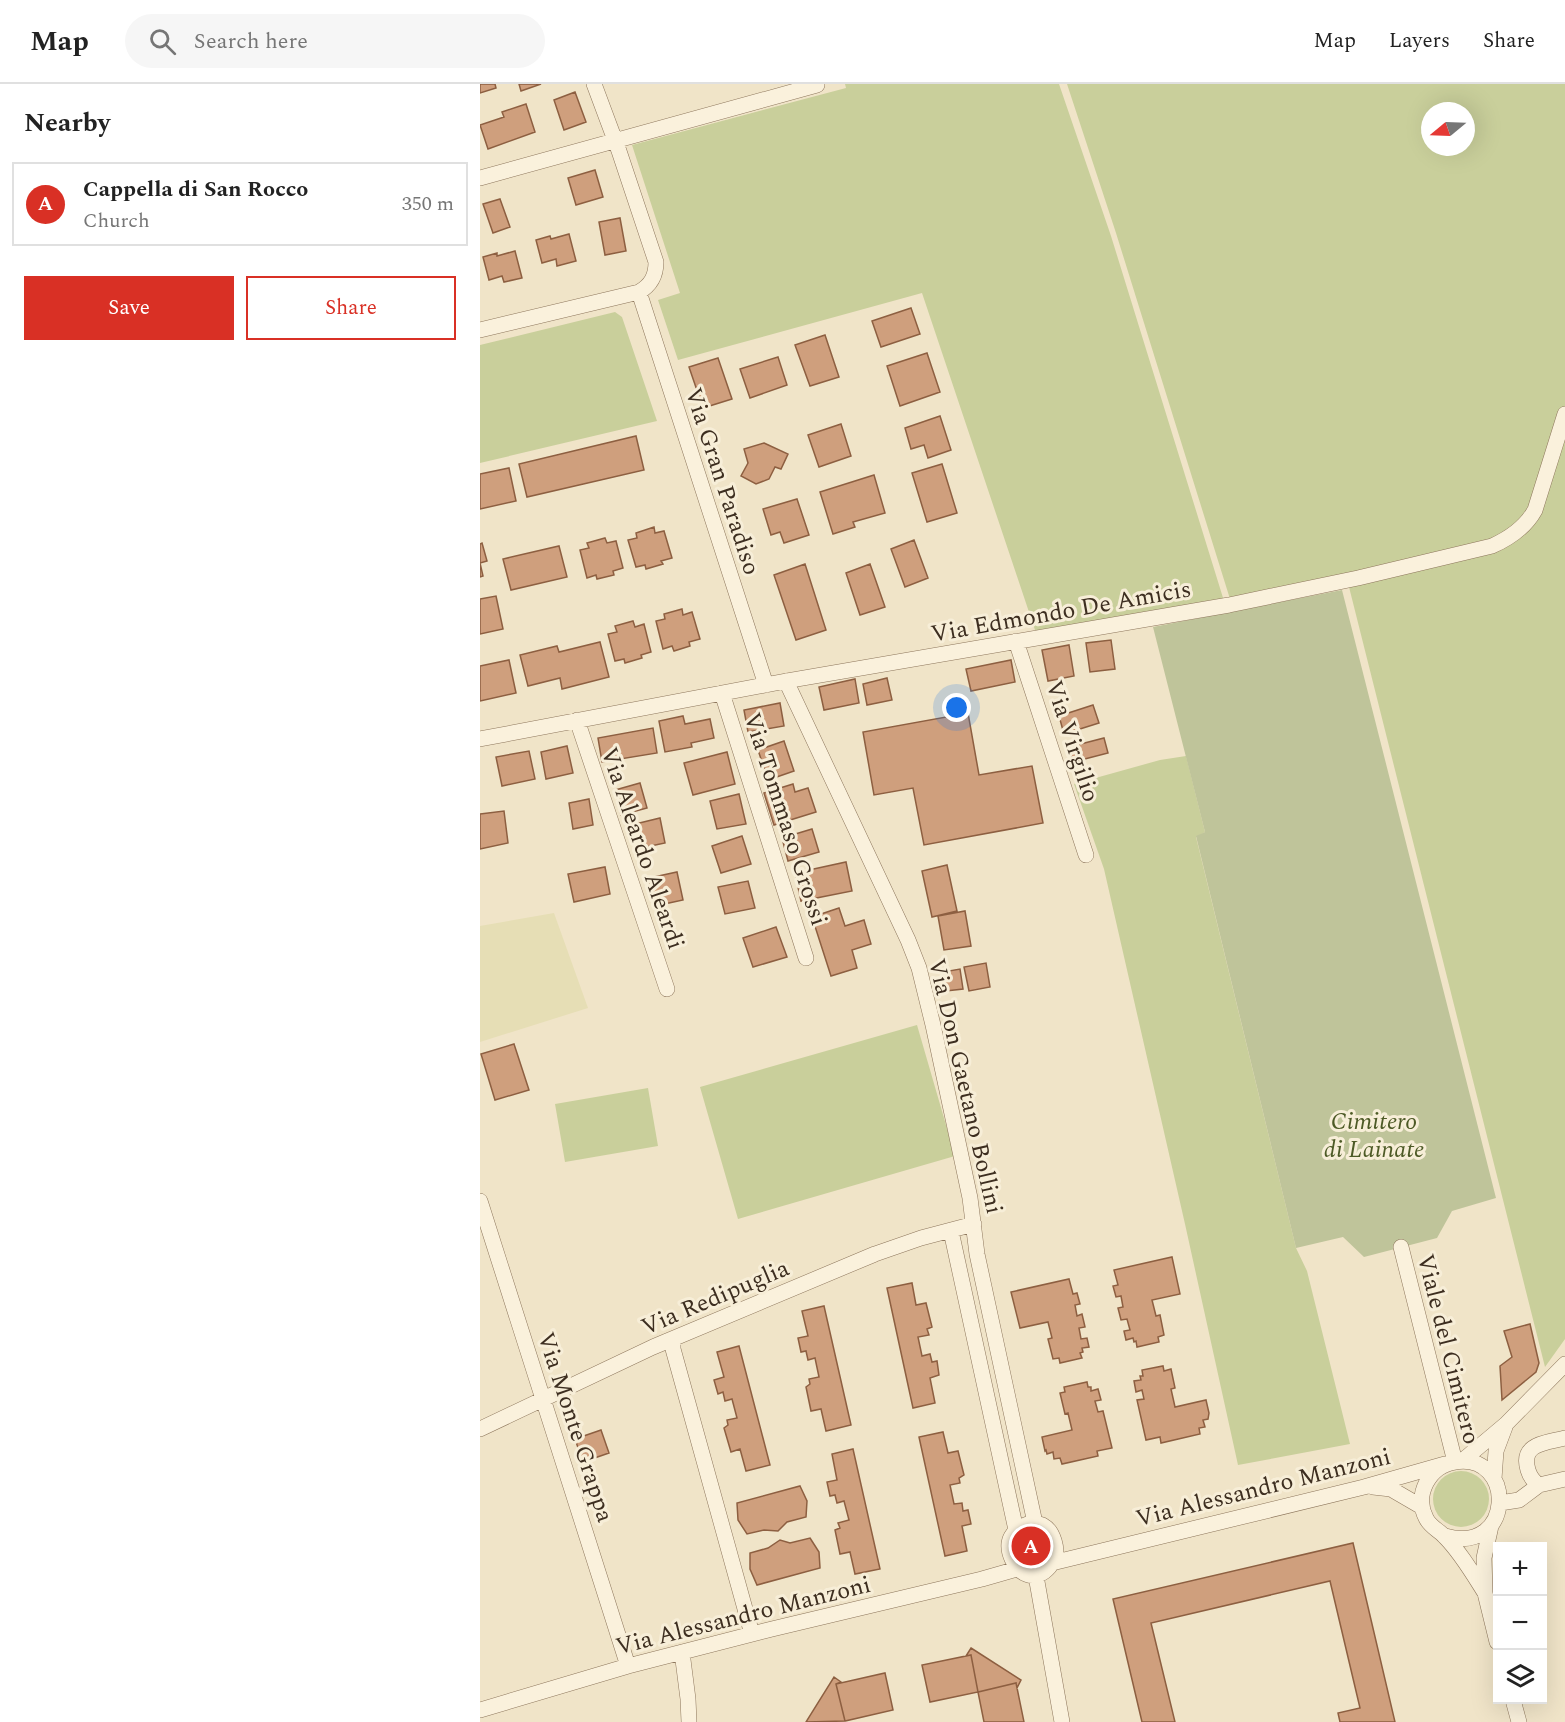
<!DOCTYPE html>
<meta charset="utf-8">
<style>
body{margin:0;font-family:Spectral,serif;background:#f6f6f6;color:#222}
.controls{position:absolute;right:18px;bottom:18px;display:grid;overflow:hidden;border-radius:0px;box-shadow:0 6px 24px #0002}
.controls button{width:54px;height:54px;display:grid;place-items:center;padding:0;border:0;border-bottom:2px solid #e0e0e0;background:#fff;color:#222;font:30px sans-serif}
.compass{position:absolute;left:941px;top:18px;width:54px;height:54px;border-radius:50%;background:#fff;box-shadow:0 6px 24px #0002;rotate:251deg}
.you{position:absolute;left:477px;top:624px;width:21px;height:21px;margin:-15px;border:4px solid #fff;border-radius:50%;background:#1a73e8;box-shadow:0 0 0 9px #1a73e833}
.badge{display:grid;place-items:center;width:39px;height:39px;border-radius:50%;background:#d93025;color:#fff;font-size:20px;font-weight:700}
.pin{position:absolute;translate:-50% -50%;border:3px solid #fff;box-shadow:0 2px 6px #0006}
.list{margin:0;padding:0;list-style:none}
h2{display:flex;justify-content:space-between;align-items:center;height:78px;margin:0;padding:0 24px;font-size:26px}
h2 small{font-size:20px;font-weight:400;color:#767676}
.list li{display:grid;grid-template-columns:39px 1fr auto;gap:18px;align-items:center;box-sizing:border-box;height:84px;margin:0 12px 12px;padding:0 12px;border:2px solid #e0e0e0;border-radius:0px}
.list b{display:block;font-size:22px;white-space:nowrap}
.list p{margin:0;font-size:20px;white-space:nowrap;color:#767676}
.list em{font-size:20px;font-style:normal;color:#767676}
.actions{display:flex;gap:12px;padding:18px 24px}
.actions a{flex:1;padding:14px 0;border:2px solid #d93025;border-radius:0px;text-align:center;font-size:21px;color:#d93025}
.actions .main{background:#d93025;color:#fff}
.icon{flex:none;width:33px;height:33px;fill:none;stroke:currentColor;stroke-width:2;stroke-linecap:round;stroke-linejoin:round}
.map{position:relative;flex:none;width:1085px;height:1638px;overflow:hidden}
header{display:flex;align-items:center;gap:36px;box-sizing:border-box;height:84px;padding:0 30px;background:#fff;border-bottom:2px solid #e0e0e0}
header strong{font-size:28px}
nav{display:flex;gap:33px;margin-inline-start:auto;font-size:21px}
.search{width:420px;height:54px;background:#f6f6f6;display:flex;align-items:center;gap:15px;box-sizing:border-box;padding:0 21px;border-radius:33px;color:#767676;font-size:22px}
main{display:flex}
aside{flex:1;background:#fff}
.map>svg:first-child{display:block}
.farmland{fill:#e6deb5}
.green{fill:#c9cf9b;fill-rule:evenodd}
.cemetery{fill:#bfc49a}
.building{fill:#cf9f7d;stroke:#8d5f41;stroke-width:1.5}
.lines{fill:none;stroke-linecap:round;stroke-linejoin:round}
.street-casing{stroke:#8d765c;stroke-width:16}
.street{stroke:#faf1dc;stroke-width:15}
.labels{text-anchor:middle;stroke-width:6;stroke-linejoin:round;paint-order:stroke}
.street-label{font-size:24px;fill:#3d2e20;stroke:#f7eed8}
.park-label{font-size:24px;font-style:italic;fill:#4d5a26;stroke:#f7eed8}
</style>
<header>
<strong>Map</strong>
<div class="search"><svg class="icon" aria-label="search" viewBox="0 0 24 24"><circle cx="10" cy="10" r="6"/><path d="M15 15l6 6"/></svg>Search here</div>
<nav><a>Map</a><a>Layers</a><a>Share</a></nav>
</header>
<main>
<aside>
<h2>Nearby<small></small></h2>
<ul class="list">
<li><span class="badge">A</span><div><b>Cappella di San Rocco</b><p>Church</p></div><em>350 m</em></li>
</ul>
<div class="actions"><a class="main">Save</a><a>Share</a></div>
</aside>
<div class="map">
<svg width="1085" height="1638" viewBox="0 0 1085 1638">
<rect width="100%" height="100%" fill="#f0e4c8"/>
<!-- farmland -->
<path class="farmland" d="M74,829l34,95 -108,34v-116z"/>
<!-- green -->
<path class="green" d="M365,0h214l52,152 113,365 -188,32 -114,-340 -244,67 -20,-60 22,-7 -48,-148 214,-57z
M587,0h498v1255l-20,28 -199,-792 -116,24 -114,-366zM950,27h36v36h-36z
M135,228l7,5 35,104 -177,42v-118z
M706,672l19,76 -9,5 100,411 11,23 43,173 -112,21 -53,-241 -81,-355 -30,-85 86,-24z
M437,941l38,131 -217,63 -38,-132z
M168,1004l10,58 -93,16 -10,-58z
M953 1415a28 28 0 1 1 56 0a28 28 0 1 1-56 0Z"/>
<!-- cemetery -->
<path class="cemetery" d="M862,506l154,608 -44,13 -15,27 -73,19 -21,-20 -47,11 -100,-412 9,-4 -52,-205z"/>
<!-- building -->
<path class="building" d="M0,0h15l1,4 -16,5z
M39,0h22l-20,7z
M95,8l11,30 -22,8 -10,-30z
M46,20l9,28 -47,17 -8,-24 24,-8 -2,-5z
M115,86l8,27 -27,8 -8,-27z
M20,115l10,28 -17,6 -10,-29z
M140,134l6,33 -21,4 -6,-33z
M89,150l7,27 -19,5 -1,-7 -14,4 -6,-23 14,-4 1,3z
M35,167l7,27 -18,4 -2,-6 -13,4 -6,-23 14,-4v3z
M431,224l9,26 -39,13 -9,-26z
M345,251l14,42 -29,9 -15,-41z
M447,269l13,39 -40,14 -13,-40z
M298,273l9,28 -37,13 -10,-29z
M238,274l14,41 -29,9 -14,-41z
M460,332l11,34 -23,8 -4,-13 -13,4 -6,-21z
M361,340l10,32 -32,11 -11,-32z
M156,352l8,34 -117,27 -8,-33z
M284,359l24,11 -7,15 -6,-2 -6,12 -13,5 -15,-8 7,-13 -4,-14z
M462,380l15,49 -30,9 -15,-49z
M29,384l7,33 -36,8v-35z
M394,391l11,38 -32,9 2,5 -22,7 -13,-42z
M317,415l12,36 -25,8 -4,-11 -9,3 -8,-26z
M174,443l1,6 9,-2 8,27 -11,3 2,3 -17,5 -1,-4 -9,2 -8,-27 9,-2 -1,-5z
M125,454l2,5 9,-2 7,27 -10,3 1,4 -17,4 -1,-4 -9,3 -7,-28 9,-2 -2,-5z
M434,456l14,38 -23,9 -14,-38z
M2,459l5,18 -7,2 3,13 -3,1v-33z
M79,462l8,31 -56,13 -8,-31z
M325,480l21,66 -30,10 -22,-65z
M390,480l15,43 -25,8 -14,-42z
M16,512l7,33 -23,5v-35z
M202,525l1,6 9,-3 8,27 -11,3 1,4 -16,5 -2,-5 -9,3 -7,-28 9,-2 -1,-5z
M153,537l2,6 9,-3 7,28 -10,3 1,3 -17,5 -1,-4 -9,2 -7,-27 9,-2 -2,-6z
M631,556l4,29 -25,3 -4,-29z
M120,558l9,35 -47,12 -2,-11 -32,8 -8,-31 37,-9 2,6z
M589,561l5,31 -26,5 -6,-31z
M29,576l7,33 -36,8v-35z
M531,576l4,22 -44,9 -5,-22z
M407,594l5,22 -25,5 -4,-21z
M375,595l4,24 -35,7 -5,-23z
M300,619l4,23 -36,6 -4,-22z
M613,621l6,18 -35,11 -5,-18z
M488,629l11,62 53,-9 11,57 -119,22 -11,-57 -39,7 -11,-63z
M203,632l2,8 25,-5 4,19 -23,5 1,4 -27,5 -6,-31z
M173,644l4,25 -55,9 -4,-24z
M624,654l4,15 -35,9 -4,-15z
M304,657l10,30 -26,9 -10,-30z
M87,662l6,27 -27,6 -5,-27z
M49,667l6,28 -33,7 -6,-29z
M247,668l8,32 -42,11 -9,-32z
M160,699l7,25 -26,7 -6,-25z
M313,700l2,8 13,-4 8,24 -42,13 -10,-32z
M259,710l7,30 -29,5 -7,-28z
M109,715l4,26 -20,4 -4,-26z
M24,727l4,32 -28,6v-35z
M180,734l5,25 -24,5 -2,-11 -5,1 -3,-13z
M332,745l7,23 -31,9 -6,-23z
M262,752l9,28 -30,9 -9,-27z
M366,778l6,29 -51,10 -6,-28z
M467,781l10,46 -25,6 -10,-46z
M125,783l5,27 -36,8 -6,-28z
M197,788l6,28 -28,6 -6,-28z
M268,797l7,27 -30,6 -7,-27z
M359,824l6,18 19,-6 7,24 -19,6 5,18 -26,8 -19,-59z
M485,827l6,35 -27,4 -6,-34z
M296,843l11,30 -34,10 -10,-29z
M506,879l4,24 -21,4 -5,-24z
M480,885l3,20 -17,2 -3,-19z
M34,960l15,46 -34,10 -14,-46z
M692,1173l8,37 -28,6 4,16 4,-1 4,20 -6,2 1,5 -22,5 -1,-6 -2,1 -1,-4 -7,2 -2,-9 6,-1 -3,-11 -6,1 -3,-12 5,-1 -2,-11 -5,1 -3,-11 5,-1 -4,-15z
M589,1195l4,15 4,-1 3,11 -5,1 2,11 5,-2 3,13 -6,1 2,11 6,-1 2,9 -7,1 1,4 -3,1 2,5 -22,5 -1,-5 -6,1 -5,-20 4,-1 -4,-16 -28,6 -9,-36z
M432,1199l4,22 10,-2 6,24 -5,2 2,6 -11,2 4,19 8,-2 2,8 5,-1 2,14 -9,3 5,25 -22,5 -26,-120z
M344,1222l27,119 -25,6 -5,-22 -10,2 -5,-24 4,-3 -1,-5 10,-2 -4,-19 -7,2 -2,-9 -5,1 -3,-14 10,-2 -6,-25z
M1050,1240l9,39 -3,9 -34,28 -2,-34 12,-9 -8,-26z
M259,1262l31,119 -24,6 -6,-22 -9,3 -7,-24 4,-3 -1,-5 10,-2 -5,-19 -7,2 -2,-9 -5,2 -4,-14 10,-3 -7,-25z
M683,1282l1,5 7,-2 4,19 -4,1 4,18 31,-7 3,13 -1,6 -5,1 2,7 -6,1 1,6 -39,9 -1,-6 -14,3 -9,-40 7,-1 -2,-9 -6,2 -2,-11 7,-1 -1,-4h3l-1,-6z
M607,1298l1,5h3v4l7,-2 3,11 -6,1 3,11 5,-1 9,37 -15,3 1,5 -36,8 -2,-6 -6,1 -1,-7 -6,2 -1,-4 -1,1 -3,-14 30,-7 -4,-17 -3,1 -5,-21 5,-1 -1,-5z
M121,1346l8,23 -26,9 -8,-23z
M463,1348l5,21 10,-2 6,24 -5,3 1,5 -10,2 4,19 8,-1 1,8 5,-1 3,14 -9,2 5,25 -22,5 -26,-119z
M373,1365l27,120 -25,5 -5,-22 -10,2 -5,-24 5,-2 -2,-5 11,-3 -5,-19 -7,2 -2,-8 -5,1 -3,-14 10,-2 -5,-26z
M320,1402l7,15 -1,16 -19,5 -9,9 -14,-1 -17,4 -9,-14 -1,-17z
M550,1453l7,14 -5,4 -4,-2 -3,-11 1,-4z
M330,1454l9,14 1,16 -63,17 -7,-16v-16l18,-5 12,-8 10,3z
M873,1459l42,179h-55l-2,-9 22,-5 -30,-127 -179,42 24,99h-33l-29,-123z
M491,1564l50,32 -4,8 -1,-5 -38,9 -7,-37 -5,1z
M491,1571l7,37 -48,10 -8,-37z
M405,1589l8,37 -48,11 -9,-37z
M354,1593l7,5 -5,2 9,37 -39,1z
M536,1599l8,39h-40l-6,-30z"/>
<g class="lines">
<!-- street casing -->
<g class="street-casing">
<path id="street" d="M0,94l337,-93
M159,208l127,393
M0,246l159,-38c12,-7 17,-16 17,-30l-37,-111 -25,-67
M536,557l70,214
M306,597l122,259 11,28 14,57 37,173 7,56 58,269
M242,609l84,265
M97,636l90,269
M0,655l306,-58 443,-76 129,-27 134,-32c18,-8 33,-18 43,-36l30,-96
M0,1117l148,465
M471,1147l65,299
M921,1163l54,215
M193,1256v9l79,285
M0,1345l173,-82 222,-93 46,-16 53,-14
M982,1377l44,-37 59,-60
M1014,1395l2,-28 9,-24
M1059,1401c-6,-4 -9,-8 -11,-15 -8,-27 18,-27 37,-32
M893,1403l18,2 31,18
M1020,1419l19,-3 20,-15 26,-6
M550,1439c4,0 10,0 14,3 9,5 15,24 10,34 -11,21 -32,21 -42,-1 -8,-18 0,-30 18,-36z
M1011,1442l-7,32 1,35 12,49
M965,1452c70,20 71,-84 10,-74 -26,4 -41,33 -29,56 4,9 13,12 19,19 16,16 28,37 40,56
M572,1479l312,-76 81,-23
M556,1492l26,146
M202,1568l6,47 1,23
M1033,1616l6,22
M0,1626l148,-44 144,-37 210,-50 35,-10"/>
</g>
<!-- street -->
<use href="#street" class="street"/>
</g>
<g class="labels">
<!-- street labels -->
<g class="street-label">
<text transform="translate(243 397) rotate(72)" y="8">Via Gran Paradiso</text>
<text transform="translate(581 527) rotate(-10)" y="8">Via Edmondo De Amicis</text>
<text transform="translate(593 657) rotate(72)" y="8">Via Virgilio</text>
<text transform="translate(306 735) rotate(72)" y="8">Via Tommaso Grossi</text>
<text transform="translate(163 764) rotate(71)" y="8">Via Aleardo Aleardi</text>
<text transform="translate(486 1002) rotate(77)" y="8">Via Don Gaetano Bollini</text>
<text transform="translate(235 1213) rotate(-23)" y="8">Via Redipuglia</text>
<text transform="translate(969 1265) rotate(76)" y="8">Viale del Cimitero</text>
<text transform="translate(96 1343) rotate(72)" y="8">Via Monte Grappa</text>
<text transform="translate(783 1403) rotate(-14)" y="8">Via Alessandro Manzoni</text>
<text transform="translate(263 1531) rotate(-14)" y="8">Via Alessandro Manzoni</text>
</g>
<!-- park labels -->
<g class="park-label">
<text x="894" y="1045">Cimitero<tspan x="894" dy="28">di Lainate</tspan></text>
</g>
</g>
</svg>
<div class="controls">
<button>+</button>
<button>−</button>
<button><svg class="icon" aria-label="layers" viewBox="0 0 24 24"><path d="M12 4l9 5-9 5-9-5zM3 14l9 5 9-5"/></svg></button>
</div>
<svg class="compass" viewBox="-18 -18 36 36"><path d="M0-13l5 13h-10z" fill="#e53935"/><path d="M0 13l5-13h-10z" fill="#767676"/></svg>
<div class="you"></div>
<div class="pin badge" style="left:551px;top:1462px">A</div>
</div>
</main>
